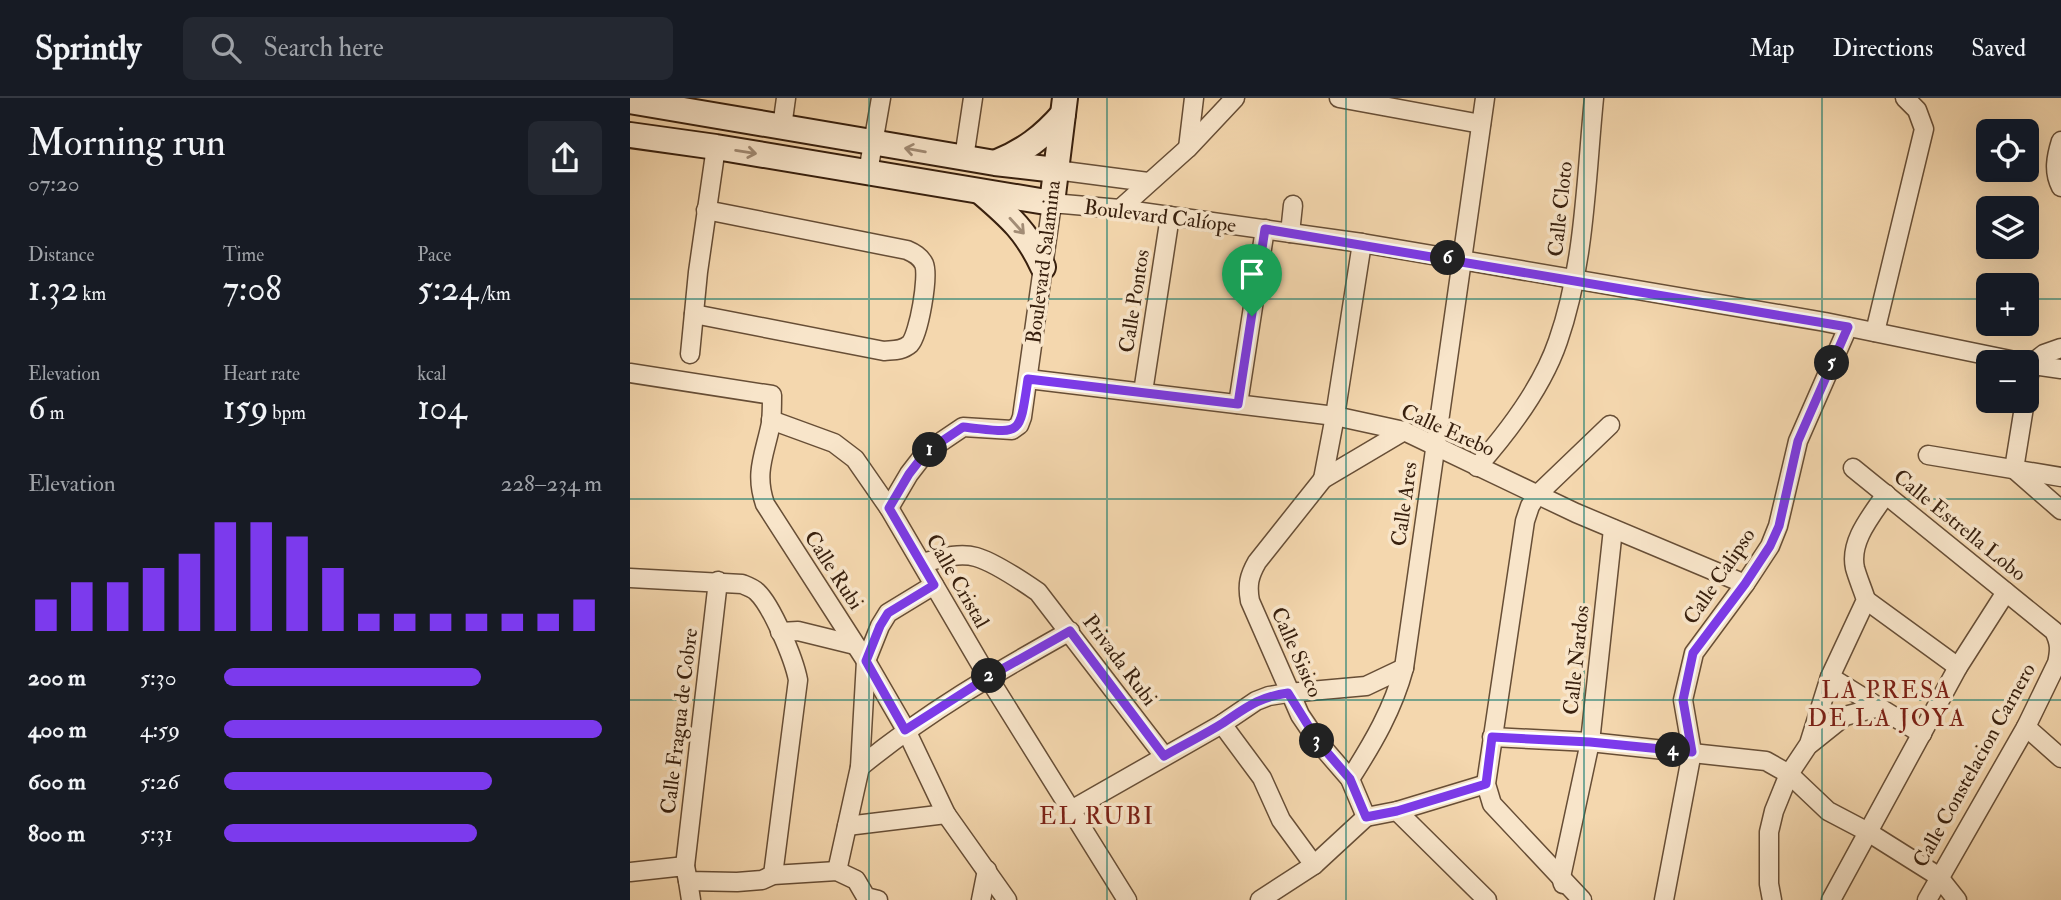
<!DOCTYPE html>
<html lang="en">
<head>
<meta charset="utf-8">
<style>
  body { margin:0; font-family:"IM FELL Double Pica",serif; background:#242831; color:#f1f3f6; height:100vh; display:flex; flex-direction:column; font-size:26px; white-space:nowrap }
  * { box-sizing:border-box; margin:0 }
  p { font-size:23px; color:#9ea1a6 }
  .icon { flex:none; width:38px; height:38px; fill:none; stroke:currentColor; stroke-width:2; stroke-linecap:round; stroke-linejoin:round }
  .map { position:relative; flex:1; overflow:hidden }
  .panel { display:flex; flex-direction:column; background:#171b24; width:630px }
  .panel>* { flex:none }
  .controls { position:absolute; left:1346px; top:21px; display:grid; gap:14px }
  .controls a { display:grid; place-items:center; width:63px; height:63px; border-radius:10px; background:#171b24; box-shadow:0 7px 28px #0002; font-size:35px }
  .pin { position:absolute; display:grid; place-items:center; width:60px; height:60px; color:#fff; margin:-72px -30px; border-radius:50% 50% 50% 0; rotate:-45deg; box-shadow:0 0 7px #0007 }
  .pin .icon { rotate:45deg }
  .km { position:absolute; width:35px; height:35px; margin:-18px; border-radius:50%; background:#222; color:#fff; font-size:19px; line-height:35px; text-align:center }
  .round { display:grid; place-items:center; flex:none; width:74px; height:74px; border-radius:10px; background:#242831 }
  .overview { display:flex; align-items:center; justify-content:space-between; height:119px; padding:0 28px }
  h1 { font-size:38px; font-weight:600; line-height:52px }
  .metrics { display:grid; grid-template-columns:repeat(3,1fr); gap:10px; height:119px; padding:7px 28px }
  .metrics div { display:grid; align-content:center }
  .metrics b { font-size:35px; font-weight:600 }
  .metrics small { font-size:19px; font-weight:400 }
  .metrics p { font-size:19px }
  .chart { height:196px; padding:14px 28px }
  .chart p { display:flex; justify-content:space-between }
  .chart svg { width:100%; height:126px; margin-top:7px; stroke:#7c3aed; stroke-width:6 }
  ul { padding:0 28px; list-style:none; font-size:23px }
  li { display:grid; grid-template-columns:112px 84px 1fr; align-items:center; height:52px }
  li i { height:18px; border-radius:9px; background:#7c3aed }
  header { display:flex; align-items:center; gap:42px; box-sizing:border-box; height:98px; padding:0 35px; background:#171b24; border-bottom:2px solid #363941 }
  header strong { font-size:33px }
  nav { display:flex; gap:38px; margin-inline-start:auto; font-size:24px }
  .search { width:490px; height:63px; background:#242831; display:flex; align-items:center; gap:18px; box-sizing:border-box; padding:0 24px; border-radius:10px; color:#9ea1a6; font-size:26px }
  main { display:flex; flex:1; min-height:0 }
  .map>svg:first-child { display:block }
</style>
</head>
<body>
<header>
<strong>Sprintly</strong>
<div class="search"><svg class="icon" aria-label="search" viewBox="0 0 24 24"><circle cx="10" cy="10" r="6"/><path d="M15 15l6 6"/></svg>Search here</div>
<nav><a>Map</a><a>Directions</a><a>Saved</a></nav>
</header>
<main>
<section class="panel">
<div class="overview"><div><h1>Morning run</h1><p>07:20</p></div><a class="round"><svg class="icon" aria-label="share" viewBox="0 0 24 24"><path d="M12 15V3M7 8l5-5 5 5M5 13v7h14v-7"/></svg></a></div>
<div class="metrics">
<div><p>Distance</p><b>1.32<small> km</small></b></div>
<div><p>Time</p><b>7:08</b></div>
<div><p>Pace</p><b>5:24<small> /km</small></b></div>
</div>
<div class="metrics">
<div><p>Elevation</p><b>6<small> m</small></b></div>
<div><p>Heart rate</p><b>159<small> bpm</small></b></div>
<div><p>kcal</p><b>104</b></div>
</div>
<div class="chart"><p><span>Elevation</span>228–234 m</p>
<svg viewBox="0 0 160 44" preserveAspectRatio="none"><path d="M5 44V33M15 44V27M25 44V27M35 44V22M45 44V17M55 44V6M65 44V6M75 44V11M85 44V22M95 44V38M105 44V38M115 44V38M125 44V38M135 44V38M145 44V38M155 44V33"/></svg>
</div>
<ul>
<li><b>200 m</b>5:30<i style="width:68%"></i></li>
<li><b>400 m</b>4:59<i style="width:100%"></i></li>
<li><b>600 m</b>5:26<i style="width:71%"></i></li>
<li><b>800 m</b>5:31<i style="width:67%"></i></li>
</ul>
</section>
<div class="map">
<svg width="1431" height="802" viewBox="0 0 1431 802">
  <rect width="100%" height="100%" fill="#f4d7ae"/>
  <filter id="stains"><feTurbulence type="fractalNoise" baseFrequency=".00286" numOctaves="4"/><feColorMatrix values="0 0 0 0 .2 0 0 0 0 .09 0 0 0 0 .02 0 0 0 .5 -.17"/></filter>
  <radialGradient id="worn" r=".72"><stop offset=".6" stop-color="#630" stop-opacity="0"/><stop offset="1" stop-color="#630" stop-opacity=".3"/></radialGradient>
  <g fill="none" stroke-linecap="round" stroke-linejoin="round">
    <defs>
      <g id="street">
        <polyline points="709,0 851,26"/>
        <polyline points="152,29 156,0"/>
        <path d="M1431,43C1426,59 1423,74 1431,89"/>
        <polyline points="558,50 564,0"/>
        <polyline points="334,60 343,0"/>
        <polyline points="426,72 518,84"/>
        <polyline points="238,74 251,0"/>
        <polyline points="490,111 558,50 605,0"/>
        <polyline points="660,135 663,107"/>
        <path d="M64,216L254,253C263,252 272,253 280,246C289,236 299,178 294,166C290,158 284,155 277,152L76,112"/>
        <polyline points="1245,234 1294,31 1287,12 1275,0"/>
        <polyline points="60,256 68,174 86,49"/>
        <polyline points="1396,266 1431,271"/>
        <path d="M0,275L142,297C142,306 142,316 141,325C135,356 124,374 135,406L236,563L276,632L316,716L377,802"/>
        <polyline points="398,281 705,318 774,333 946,415 1115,486"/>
        <polyline points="513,294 540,118"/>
        <polyline points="1396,294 1401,266 1414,256 1431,250"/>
        <polyline points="1395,303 1384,371 1431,412"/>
        <polyline points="608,306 635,131"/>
        <polyline points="141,322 204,345 225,361 259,410 358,579 497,802"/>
        <path d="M774,333L693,381L627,464C619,478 617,487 620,503L670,617L689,645L720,681L736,719L767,713L857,802"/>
        <polyline points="1298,357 1431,379"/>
        <path d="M847,369C878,334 913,287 928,243C955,166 956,80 964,0"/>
        <path d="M1223,370L1424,533C1430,545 1430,552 1427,565L1396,629L1297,802"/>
        <polyline points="693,381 705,318 732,145"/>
        <polyline points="259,410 279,376 296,354 333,329 382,332 389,327 392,319 422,105 490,111 732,145 1195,224 1390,264"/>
        <path d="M292,465C308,461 328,454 346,459C364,464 392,483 408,494L534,658"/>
        <path d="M0,480L112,486C117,488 123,490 127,494C142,508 164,561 168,582L143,777"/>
        <polyline points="1236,502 1328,569"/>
        <polyline points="150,534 168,533 225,547"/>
        <polyline points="1200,579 1292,636"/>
        <polyline points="592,626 632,680 651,722 684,767"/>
        <polyline points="1396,629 1431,660"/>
        <polyline points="862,639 960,644 1136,663 1159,676 1198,713 1238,734 1308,778 1327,802"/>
        <polyline points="1180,646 1215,618 1249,609"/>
        <path d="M230,669C297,614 365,575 440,533"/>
        <path d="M720,681C743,645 763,611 774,570L855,0"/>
        <polyline points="441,712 592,626 626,603 639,598 658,595 736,588 774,570"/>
        <polyline points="767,713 856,686"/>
        <polyline points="217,728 316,716"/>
        <polyline points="55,768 88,483"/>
        <polyline points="207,773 230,669 236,563 250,528 258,515 304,487"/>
        <polyline points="0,774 55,768 58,783 107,784 132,782 143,777 207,773 226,782 236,799 248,802"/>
        <polyline points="58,783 61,802"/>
        <polyline points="933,786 931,779 960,644 983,431"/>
        <polyline points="351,802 357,772"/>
        <polyline points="630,802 684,767 736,719"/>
        <polyline points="952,802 862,706 856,686 895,423 900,408 907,397 980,327"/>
        <polyline points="1034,802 1062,654 1053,602 1064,555 1115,486 1140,448 1148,428 1168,343 1218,229"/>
        <path d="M1142,802L1139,786V734L1144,713L1159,676L1179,646L1200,579L1236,502C1233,492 1228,481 1225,470C1219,443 1242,417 1256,396"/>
        <polyline points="1201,802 1328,569 1376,494"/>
      </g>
      <g id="secondary">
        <polyline points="0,3 365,65 426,72"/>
        <polyline points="0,37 86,49 422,105 435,0"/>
        <path d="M367,64C394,53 413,39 433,16"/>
        <path d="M352,95C380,119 397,134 413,169"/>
      </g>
    </defs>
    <use href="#street" stroke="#674e36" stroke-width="21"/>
    <use href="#secondary" stroke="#38200e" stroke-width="28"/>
    <use href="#street" stroke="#f8e5ca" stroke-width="18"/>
    <use href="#secondary" stroke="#f8e5ca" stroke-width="24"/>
  </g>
  <defs><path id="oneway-shaft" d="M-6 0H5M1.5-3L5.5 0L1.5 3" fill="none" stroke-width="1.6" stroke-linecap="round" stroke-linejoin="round" transform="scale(1.75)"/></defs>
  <g stroke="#a28c75">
    <use href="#oneway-shaft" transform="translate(285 52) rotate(-170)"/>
    <use href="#oneway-shaft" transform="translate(116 54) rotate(9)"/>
    <use href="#oneway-shaft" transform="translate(387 128) rotate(48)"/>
  </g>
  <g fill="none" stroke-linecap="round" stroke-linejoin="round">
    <defs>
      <path id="route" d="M635,131L1218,229L1168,343L1149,428L1140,448L1115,486L1063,555L1053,602L1062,654L960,644L862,639L856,686L767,713L736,719L720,681L689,645L658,595C629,599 617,609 593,625C574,637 553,647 534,658L440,533L358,579L275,632L236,563L250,528L258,515L304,487L259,410L279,376L296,354L333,329C392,335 389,341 398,281L608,306Z"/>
    </defs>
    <use href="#route" stroke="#fff" stroke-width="14"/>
    <use href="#route" stroke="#7c3aed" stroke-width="9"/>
  </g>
  <path fill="none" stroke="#0f766e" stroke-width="2" stroke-opacity="0.55" d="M239,0V802M477,0V802M716,0V802M954,0V802M1192,0V802M0,201H1358M1396,201H1431M0,401H1431M0,602H1431"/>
  <g text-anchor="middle" stroke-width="7" stroke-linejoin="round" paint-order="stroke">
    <g font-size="21" fill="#38200e" stroke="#f8e5ca">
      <text transform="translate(930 111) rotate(-84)" y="7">Calle Cloto</text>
      <text transform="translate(530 118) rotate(7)" y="7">Boulevard Calíope</text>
      <text transform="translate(413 164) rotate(-83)" y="7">Boulevard Salamina</text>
      <text transform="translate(504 203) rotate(-81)" y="7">Calle Pontos</text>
      <text transform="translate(818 332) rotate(24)" y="7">Calle Erebo</text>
      <text transform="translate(774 406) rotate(-82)" y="7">Calle Ares</text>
      <text transform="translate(1330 427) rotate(39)" y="7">Calle Estrella Lobo</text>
      <text transform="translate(204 472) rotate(57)" y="7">Calle Rubi</text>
      <text transform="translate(1089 478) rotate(-56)" y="7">Calle Calipso</text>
      <text transform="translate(328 483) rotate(60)" y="7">Calle Cristal</text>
      <text transform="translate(667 554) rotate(66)" y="7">Calle Sisico</text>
      <text transform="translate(490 562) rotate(53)" y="7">Privada Rubi</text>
      <text transform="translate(946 562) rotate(-84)" y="7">Calle Nardos</text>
      <text transform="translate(49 623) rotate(-83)" y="7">Calle Fragua de Cobre</text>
      <text transform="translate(1344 667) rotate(-61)" y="7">Calle Constelacion Carnero</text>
    </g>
    <g font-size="24" letter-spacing="2" fill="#7a1f14" stroke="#f8e5ca">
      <text x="1257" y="600">LA PRESA<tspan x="1257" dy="28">DE LA JOYA</tspan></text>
      <text x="467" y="726">EL RUBI</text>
    </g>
  </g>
  <rect width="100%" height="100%" filter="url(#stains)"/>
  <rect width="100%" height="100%" fill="url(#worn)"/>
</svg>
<div class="controls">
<a><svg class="icon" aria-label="locate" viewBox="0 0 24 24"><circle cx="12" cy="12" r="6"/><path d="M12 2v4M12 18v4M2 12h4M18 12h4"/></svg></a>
<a><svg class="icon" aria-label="layers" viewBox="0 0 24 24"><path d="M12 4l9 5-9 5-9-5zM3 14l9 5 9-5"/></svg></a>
<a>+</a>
<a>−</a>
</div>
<div class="pin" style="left:622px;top:218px;background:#1e9e55"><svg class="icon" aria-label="arrive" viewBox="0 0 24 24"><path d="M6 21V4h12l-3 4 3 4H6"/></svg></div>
<b class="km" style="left:300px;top:352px">1</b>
<b class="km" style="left:359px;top:578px">2</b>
<b class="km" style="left:687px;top:643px">3</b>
<b class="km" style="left:1043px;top:652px">4</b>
<b class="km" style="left:1202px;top:265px">5</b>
<b class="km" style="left:818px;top:160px">6</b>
</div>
</main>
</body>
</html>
